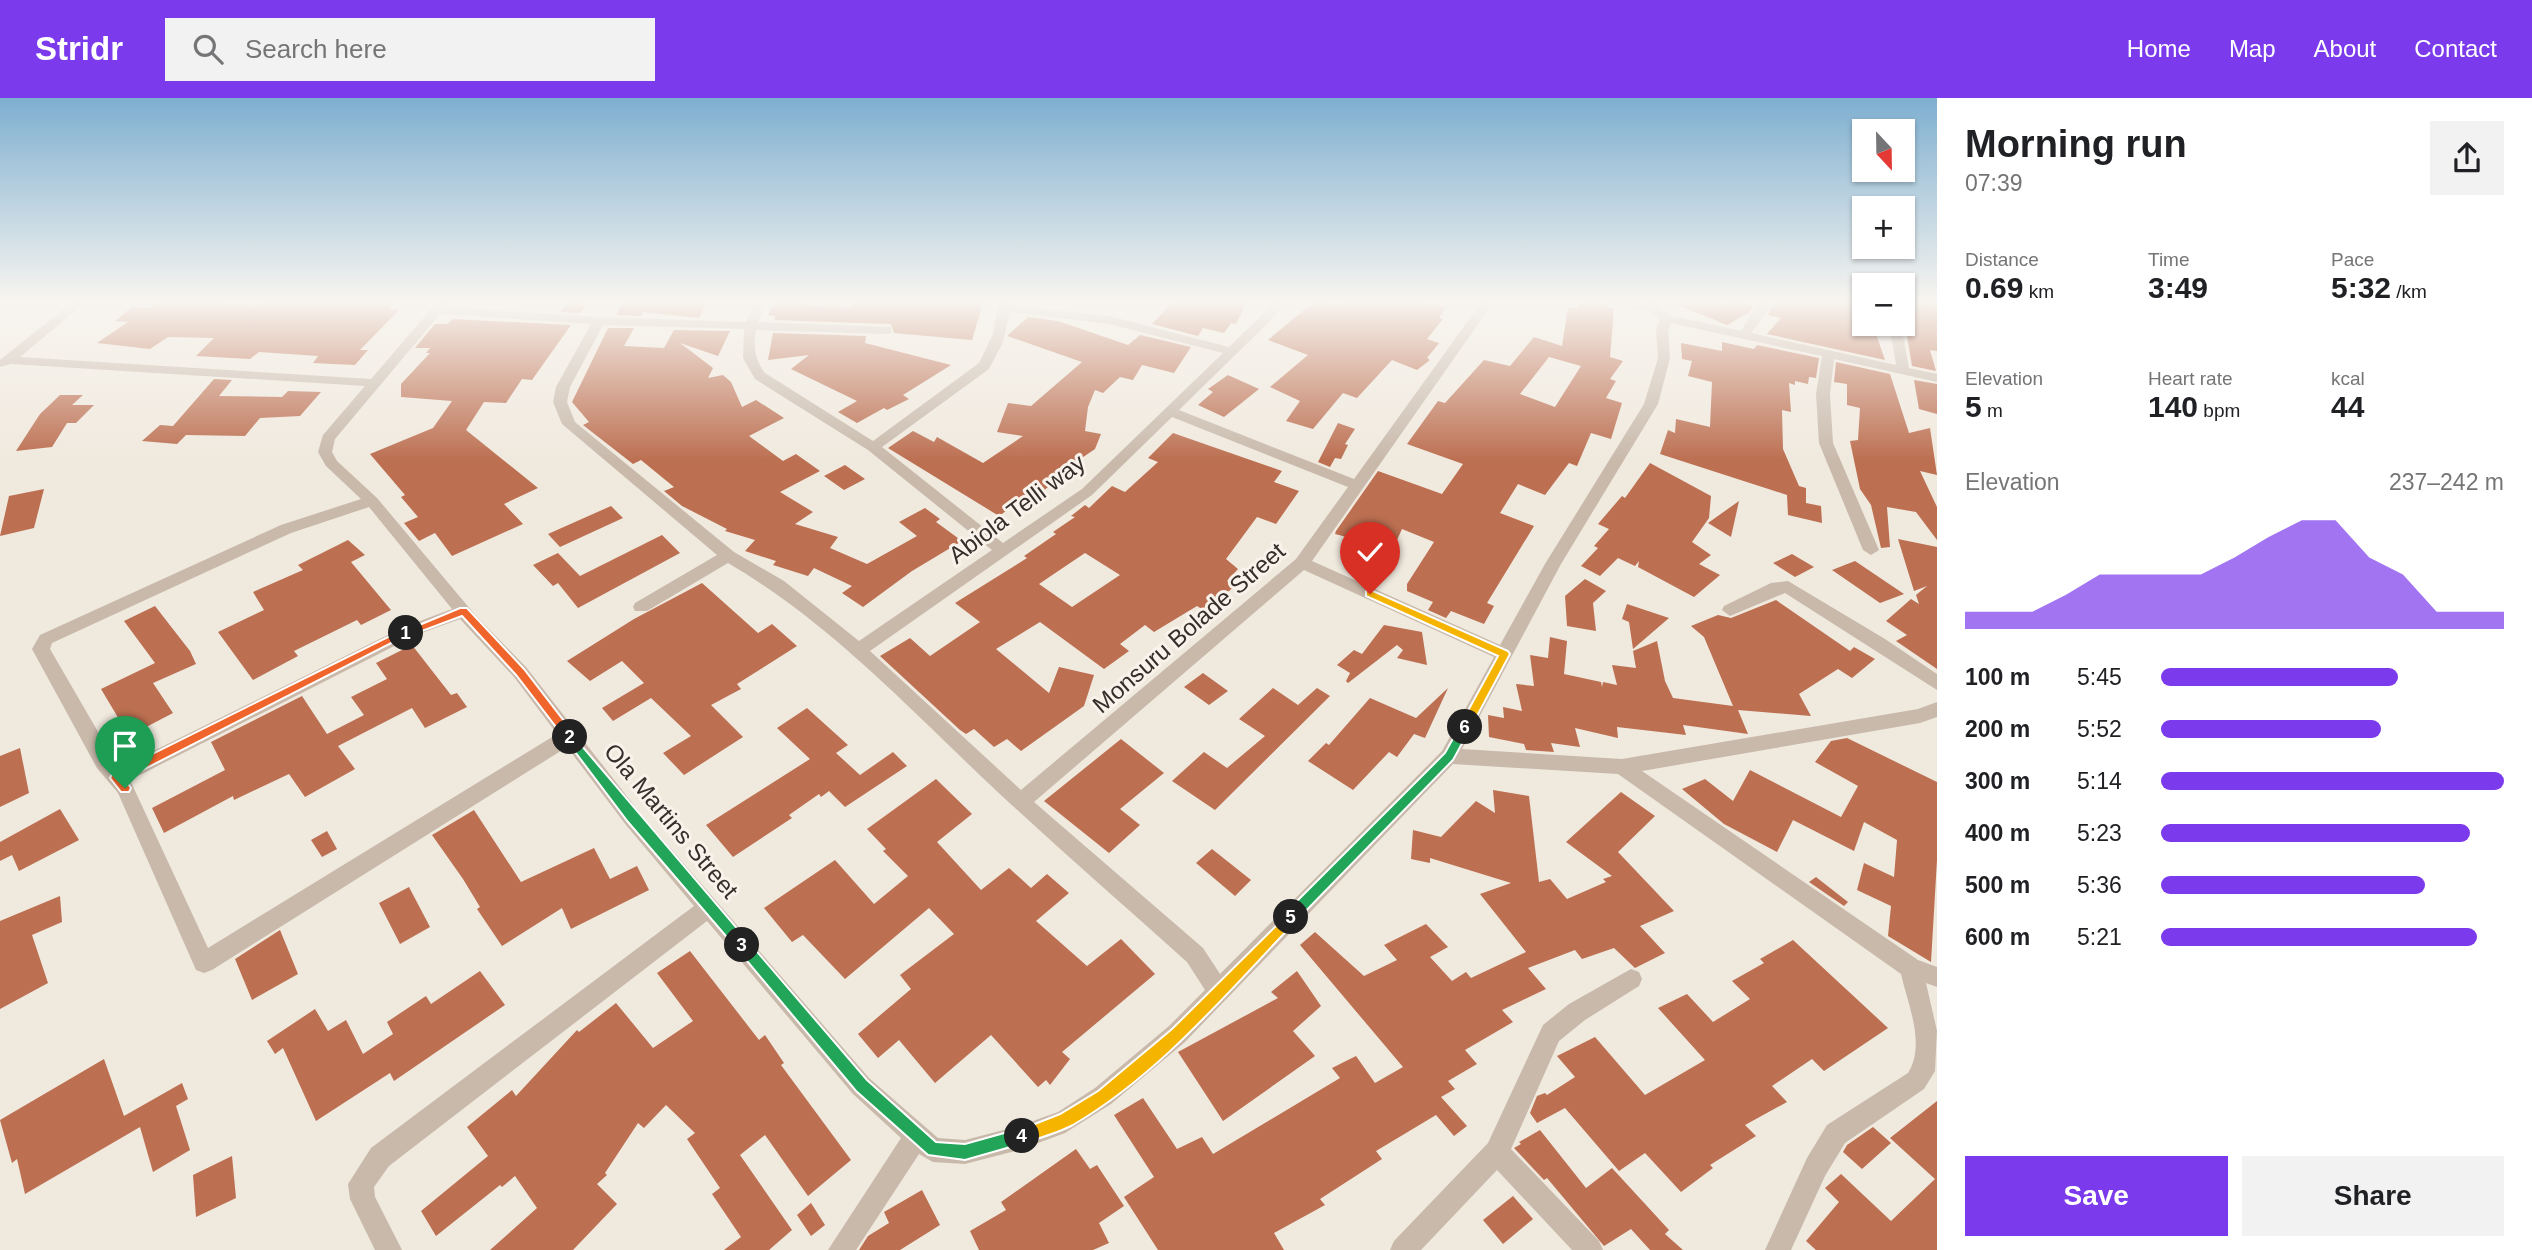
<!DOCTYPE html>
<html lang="en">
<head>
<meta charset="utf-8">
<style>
  body { margin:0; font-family:Arial,sans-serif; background:#f2f2f2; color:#202124; height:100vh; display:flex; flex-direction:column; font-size:26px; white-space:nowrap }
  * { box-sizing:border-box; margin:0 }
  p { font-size:23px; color:#757577 }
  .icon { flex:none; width:38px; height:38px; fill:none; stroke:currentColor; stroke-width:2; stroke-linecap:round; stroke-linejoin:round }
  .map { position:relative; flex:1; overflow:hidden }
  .panel { display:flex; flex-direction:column; background:#fff; width:595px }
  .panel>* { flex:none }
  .needle { width:46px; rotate:158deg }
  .controls { position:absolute; left:1852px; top:21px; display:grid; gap:14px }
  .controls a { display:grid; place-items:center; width:63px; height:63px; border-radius:0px; background:#fff; box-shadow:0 2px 5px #0004; font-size:35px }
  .pin { position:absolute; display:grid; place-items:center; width:60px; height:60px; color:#fff; margin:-72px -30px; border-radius:50% 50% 50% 0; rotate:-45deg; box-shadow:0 0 7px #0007 }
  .pin .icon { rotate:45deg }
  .km { position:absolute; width:35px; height:35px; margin:-18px; border-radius:50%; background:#222; color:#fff; font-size:19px; line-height:35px; text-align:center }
  .round { display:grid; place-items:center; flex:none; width:74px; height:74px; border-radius:0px; background:#f2f2f2 }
  .headline { display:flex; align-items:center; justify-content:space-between; height:119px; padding:0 28px }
  h1 { font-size:38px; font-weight:700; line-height:52px }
  .metrics { display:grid; grid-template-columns:repeat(3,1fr); gap:10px; height:119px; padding:7px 28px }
  .metrics div { display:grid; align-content:center }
  .metrics b { font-size:30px; font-weight:700 }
  .metrics small { font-size:19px; font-weight:400 }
  .metrics p { font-size:19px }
  .chart { height:196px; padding:14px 28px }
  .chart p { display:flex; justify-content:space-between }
  .chart svg { width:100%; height:126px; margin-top:7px; fill:#7c3aed; opacity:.7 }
  .cta { display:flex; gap:14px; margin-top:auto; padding:14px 28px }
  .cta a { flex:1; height:80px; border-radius:0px; background:#7c3aed; color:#fff; font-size:28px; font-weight:700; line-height:80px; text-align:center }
  .cta a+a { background:#f2f2f2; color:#202124 }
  ul { padding:0 28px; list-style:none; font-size:23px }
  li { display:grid; grid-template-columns:112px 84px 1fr; align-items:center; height:52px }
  li i { height:18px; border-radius:9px; background:#7c3aed }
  header { display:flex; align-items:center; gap:42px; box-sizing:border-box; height:98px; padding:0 35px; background:#7c3aed; color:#fff }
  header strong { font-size:33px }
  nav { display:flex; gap:38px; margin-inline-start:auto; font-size:24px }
  .search { width:490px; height:63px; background:#f2f2f2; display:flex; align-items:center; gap:18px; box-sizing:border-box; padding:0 24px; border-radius:0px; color:#757577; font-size:26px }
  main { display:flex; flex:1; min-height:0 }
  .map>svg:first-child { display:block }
</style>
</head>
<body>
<header>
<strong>Stridr</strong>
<div class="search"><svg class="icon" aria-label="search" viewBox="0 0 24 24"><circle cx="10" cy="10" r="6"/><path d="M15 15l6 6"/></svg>Search here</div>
<nav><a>Home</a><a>Map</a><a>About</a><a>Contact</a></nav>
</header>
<main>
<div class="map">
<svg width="1937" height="1152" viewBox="0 0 1937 1152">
  <rect width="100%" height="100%" fill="#f0e9de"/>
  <g fill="#bc6f51" fill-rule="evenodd">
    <polygon points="163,202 207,202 256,209 262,202 397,202 389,211 399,212 360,252 368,252 355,267 313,265 318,258 259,254 250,261 196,258 214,240 168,239 150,251 97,245 128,224 115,223 132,209 151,210"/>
    <polygon points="568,202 590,202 580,215 560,214"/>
    <polygon points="624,202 708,202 699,220 643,214 641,218 616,217"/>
    <polygon points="775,202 807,202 804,208 853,209 853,202 984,202 972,242 894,235 891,226 775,222 775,218 768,217"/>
    <polygon points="1175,202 1206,205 1208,202 1248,202 1236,226 1231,225 1224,235 1203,230 1198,238 1152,226"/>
    <polygon points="1316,202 1344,208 1346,202 1417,202 1446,210 1439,220 1443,221 1427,241 1439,245 1427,260 1430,262 1417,272 1392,262 1357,300 1343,295 1313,331 1286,323 1300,303 1270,289 1308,257 1268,242"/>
    <path d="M1579,202H1598L1605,208L1614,210L1610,259L1623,263L1610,281L1616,283L1606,300L1622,305L1611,341L1591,335L1577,368L1569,365L1545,397L1518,386L1500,415L1534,428L1487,505L1494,508L1484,526L1451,513L1446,520L1428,512L1433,504L1407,493V486L1434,444L1402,431L1393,451L1335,436L1336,433L1378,373L1442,396L1463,366L1407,346L1438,303L1445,305L1484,262L1510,268L1534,239L1562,248L1568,209L1578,211ZM1549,259L1581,268L1555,309L1520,296Z"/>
    <polygon points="1666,202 1714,202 1727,206 1736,202 1753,208 1750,214 1727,227"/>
    <polygon points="1774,202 1845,202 1864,206 1864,234 1876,236 1885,262 1767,236 1781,220 1768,217"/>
    <polygon points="1909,202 1937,202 1937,253 1930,252 1936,273 1912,268 1905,226 1911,227"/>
    <polygon points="1028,219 1058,223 1128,247 1140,237 1191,249 1174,275 1142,267 1133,282 1120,279 1103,295 1095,292 1088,309 1085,333 1101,336 1095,351 1055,378 1060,380 1039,396 1033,394 999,418 888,350 913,333 934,344 937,339 983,365 1023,338 997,334 1008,305 1031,308 1082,264 1007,238"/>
    <polygon points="453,221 571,227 532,282 522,281 506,305 484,304 466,332 538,390 504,406 523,426 452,458 435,435 419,443 404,425 418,419 401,399 405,397 370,356 433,330 452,303 401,299 401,286 430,255 426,255 430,250 415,250 435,226 447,226"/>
    <polygon points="608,230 634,230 624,248 664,250 674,232 730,233 718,258 680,245 713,270 708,280 723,277 731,284 742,309 756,302 784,320 749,338 783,363 796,356 820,373 780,394 813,414 795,426 838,439 830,450 867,466 917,438 899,424 925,410 940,421 936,424 962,443 912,473 863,509 842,495 852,488 814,470 808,478 773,467 776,463 745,453 755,442 725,433 727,431 682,408 664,393 674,389 641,362 633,366 583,327 589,324 572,304"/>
    <polygon points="773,235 866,238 865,245 951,267 903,297 909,301 887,312 884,310 857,325 838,314 857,303 791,271 809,257 768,262"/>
    <polygon points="1722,244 1754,251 1757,247 1819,260 1816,280 1809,279 1808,286 1795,283 1795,287 1789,285 1791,314 1782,312 1783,351 1799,388 1806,390 1806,405 1821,408 1822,425 1788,417 1787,397 1660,356 1668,332 1675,335 1676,321 1710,329 1712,284 1688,278 1692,263 1682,261 1681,245 1722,253"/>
    <polygon points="1836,264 1890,276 1909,335 1930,330 1937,377 1920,373 1937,409 1937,442 1916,414 1887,409 1890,449 1881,450 1871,407 1860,391 1850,343 1858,342 1860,310 1847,307 1847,286 1834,284"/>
    <polygon points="1228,277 1259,291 1224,319 1198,307 1213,294 1208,291"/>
    <polygon points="214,281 232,282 219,298 282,299 288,293 321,294 300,318 260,320 245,338 186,337 177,346 142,343 160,327 173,328"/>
    <polygon points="1914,282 1937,286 1937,316 1919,311"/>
    <polygon points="60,297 83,297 72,307 94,307 76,325 67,325 52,349 16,353 40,316"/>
    <polygon points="1338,325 1355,331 1345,346 1348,347 1341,361 1335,360 1330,369 1318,364"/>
    <path d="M1173,335L1282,373L1274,384L1299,393L1276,426L1257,419L1226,461L1238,471L1227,483L1235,488L1205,513L1197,508L1154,534L1145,527L1120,546L1129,553L1104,571L1040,524L996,551L1049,595L1059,569L1094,577L1084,608L1021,653L1007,641L994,649L974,631L966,636L960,632L880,558L910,540L930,558L980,524L955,505L1027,460L1024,458L1056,436L1053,434L1075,419L1071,418L1085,407L1089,410L1112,388L1125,394L1158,364L1148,360ZM1085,455L1120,477L1072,509L1039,486Z"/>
    <polygon points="1650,365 1711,398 1709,420 1692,444 1711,457 1699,466 1720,477 1694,499 1638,469 1639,463 1635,468 1618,460 1600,478 1581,468 1598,450 1594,448 1609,431 1598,426 1622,398 1625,400"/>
    <polygon points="845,367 865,381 844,392 824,378"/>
    <polygon points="44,391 34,430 0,438 9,398"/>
    <polygon points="1739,403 1731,439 1708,425"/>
    <polygon points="611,408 623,420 560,449 548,436"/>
    <polygon points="662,437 680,455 578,510 558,485 553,488 533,467 558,455 580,478"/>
    <polygon points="1898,441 1937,449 1937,571 1896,543 1907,537 1886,523 1911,501 1919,506 1916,497 1927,488 1914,493"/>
    <polygon points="348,442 365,457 351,464 391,512 361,527 357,522 294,553 298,558 253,582 218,534 264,512 253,494 303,472 298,467"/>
    <polygon points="1792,456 1814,469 1795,479 1773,465"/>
    <polygon points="1855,463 1904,496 1880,505 1832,472"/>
    <polygon points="1585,481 1606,493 1593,505 1596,533 1567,528 1565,498"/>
    <polygon points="702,485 758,535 772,526 797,548 737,586 741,591 711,607 743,639 684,677 663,655 691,638 651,600 613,623 602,610 644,585 622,563 590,583 567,563 634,521"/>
    <polygon points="1776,502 1850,553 1854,549 1875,561 1852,580 1838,571 1799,596 1811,618 1738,612 1748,636 1683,627 1686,637 1617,629 1618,640 1575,630 1580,649 1551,645 1554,654 1526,652 1524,646 1489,639 1488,617 1504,620 1503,609 1522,613 1516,586 1534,588 1530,557 1548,560 1550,539 1567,543 1564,576 1601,584 1602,589 1603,584 1617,587 1612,567 1636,570 1633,553 1657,543 1665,583 1673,600 1733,608 1704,539 1691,528 1718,517 1731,520"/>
    <polygon points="1627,506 1669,520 1633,551 1629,524 1622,521"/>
    <polygon points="155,508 190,553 196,566 153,585 173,615 129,638 101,591 155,565 124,523"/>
    <polygon points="1384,527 1422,534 1427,567 1397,560 1403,552 1397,547 1348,585 1346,583 1350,575 1337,567 1354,552 1362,556"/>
    <polygon points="412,547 451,597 457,595 467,609 425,630 412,610 338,648 355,671 305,699 289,676 234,702 233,698 164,735 152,710 225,672 211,644 302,598 327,636 364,617 351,599 387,581 376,565"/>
    <polygon points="1203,575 1228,593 1209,607 1184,589"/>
    <polygon points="1273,590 1298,607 1317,590 1330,598 1215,712 1172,683 1204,654 1227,670 1265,638 1239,621"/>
    <polygon points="1448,590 1425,640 1414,636 1397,659 1389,654 1353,692 1308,663 1326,645 1329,647 1370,600 1416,620"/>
    <polygon points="807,610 848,647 836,655 860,677 893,654 907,668 845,709 829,693 821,699 819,696 789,717 792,720 733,759 706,727 810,661 777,630"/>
    <polygon points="1847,640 1937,684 1937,762 1931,864 1888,838 1891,808 1857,792 1864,765 1894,779 1897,742 1864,724 1854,753 1793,722 1777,754 1724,726 1682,691 1705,681 1733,703 1750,672 1841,719 1858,688 1815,664 1831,643"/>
    <polygon points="1121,641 1164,675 1120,711 1140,727 1109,755 1044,703"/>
    <polygon points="20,650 29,695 0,709 0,658"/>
    <polygon points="936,681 972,716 937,744 981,792 1009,770 1031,790 1047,776 1069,795 1036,823 1087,868 1121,841 1155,876 1062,954 1070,961 1050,987 1046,982 1038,989 991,937 935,985 899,942 878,960 858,936 911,891 900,877 954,836 929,810 845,881 803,837 792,844 764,810 835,762 874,806 908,778 883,753 886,751 867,731"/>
    <polygon points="1493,692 1529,698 1539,784 1550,781 1567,801 1606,784 1603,781 1612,778 1566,744 1621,694 1655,718 1618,754 1674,813 1640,828 1665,855 1635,870 1614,850 1582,861 1575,852 1528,870 1546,891 1502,912 1513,924 1465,952 1477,966 1448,983 1455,991 1441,999 1467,1028 1454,1038 1436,1017 1376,1053 1382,1061 1320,1101 1325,1107 1274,1135 1284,1152 1158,1152 1124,1099 1154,1079 1114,1017 1143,1000 1177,1051 1202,1039 1213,1056 1340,980 1332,970 1356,958 1375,985 1403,969 1300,847 1315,834 1364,878 1397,862 1384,847 1426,826 1448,849 1430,859 1452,883 1466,874 1471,880 1526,854 1480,796 1511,785 1430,760 1430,765 1411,761 1413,732 1441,739 1476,703 1495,715"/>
    <polygon points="60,711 79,742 19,773 12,757 0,763 0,744"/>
    <polygon points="474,712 521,784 594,750 610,781 637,768 649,792 571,831 562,810 502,848 477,811 480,809 463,781 432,737"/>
    <polygon points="327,733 337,751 322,759 311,742"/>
    <polygon points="1212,751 1251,782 1235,798 1196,765"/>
    <polygon points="1816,779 1848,804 1844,808 1809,784"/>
    <polygon points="409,789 430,829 400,846 379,805"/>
    <polygon points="60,798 62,824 32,837 48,885 0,911 0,823"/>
    <polygon points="280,832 298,876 252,902 235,861"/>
    <polygon points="1793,842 1888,930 1824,973 1812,961 1772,988 1787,1004 1745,1027 1756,1038 1710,1067 1713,1070 1681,1094 1645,1055 1619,1073 1565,1010 1537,1025 1530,1015 1537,998 1545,995 1547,997 1575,979 1557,958 1595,939 1645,997 1705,962 1658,910 1687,896 1713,924 1750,901 1732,883 1764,865 1760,861"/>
    <polygon points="690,853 759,942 765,937 784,965 781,967 851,1062 808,1098 765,1037 740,1057 792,1132 769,1152 724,1152 741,1139 712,1096 720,1090 687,1041 695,1035 666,1007 644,1030 638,1025 605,1075 607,1077 597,1086 617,1106 573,1152 490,1152 537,1110 515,1078 502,1089 500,1087 436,1138 421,1113 488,1058 467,1029 512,992 516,998 577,932 579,934 616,905 653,950 693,923 657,875"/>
    <polygon points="480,873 505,907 394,983 390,975 316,1023 283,950 275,956 267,943 315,911 328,933 346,922 363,956 393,936 387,924 426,898 431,906"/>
    <polygon points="1297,873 1321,908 1293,933 1315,958 1223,1023 1178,954 1278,900 1271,894"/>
    <polygon points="104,961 124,1018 182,985 188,1001 176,1008 190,1052 153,1074 140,1029 25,1096 17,1061 12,1065 0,1022"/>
    <polygon points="1937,1003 1937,1152 1816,1152 1806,1143 1839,1104 1825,1090 1841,1076 1891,1123 1935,1081 1890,1040"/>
    <polygon points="1873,1029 1891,1045 1862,1071 1843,1054 1847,1047"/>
    <polygon points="1540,1032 1586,1090 1612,1070 1669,1132 1665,1136 1683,1152 1650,1152 1631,1131 1604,1148 1547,1080 1544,1082 1514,1050 1521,1046 1519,1044"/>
    <polygon points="1076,1051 1090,1071 1097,1067 1124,1108 1099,1125 1109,1145 1093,1152 979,1152 970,1133 1006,1112 1001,1104"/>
    <polygon points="232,1058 236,1100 196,1119 193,1077"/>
    <polygon points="922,1092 940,1127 900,1152 859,1152 868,1138 889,1125 884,1114"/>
    <polygon points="1513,1098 1533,1121 1503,1146 1483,1122"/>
    <polygon points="811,1105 825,1127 811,1138 797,1117"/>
  </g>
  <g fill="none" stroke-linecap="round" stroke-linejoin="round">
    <g fill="#c8b9ab" fill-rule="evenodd">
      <path d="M75,202H88L20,259L371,281L439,202H451L445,209L599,219L746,224L755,202H767L758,224L891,229V235L887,236L756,232C753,248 755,262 765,275L873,343L979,265L993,236L999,202H1011L1010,207L1109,218L1229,249L1266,213L1272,202H1284L1275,218L1179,312L1354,381L1483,202H1495L1312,463L1500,547L1545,466L1644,306L1658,260L1656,232L1660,221L1650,213L1606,206L1600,202L1648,205V202H1660V209L1670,217L1741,233L1760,202H1772L1768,212L1751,235L1896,267L1889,226H1901L1909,270L1937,276V284L1834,261L1830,296L1833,345L1879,452L1871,457L1863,452L1819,345L1816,296L1822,258L1671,225L1668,232L1670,260L1658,306L1561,466L1462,651L1622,661L1918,611L1937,604V619L1920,625L1642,673L1918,862L1937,869V889L1926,885L1937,933L1935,973L1924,991L1845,1045L1825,1078L1791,1152H1765L1807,1060L1827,1027L1908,975C1926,946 1908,907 1901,876L1618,676L1453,666L1185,944L1111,1006L1065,1035L1019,1052L965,1066L933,1064L919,1056L856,1152H828L901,1040L853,996L707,823L389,1068L374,1089L375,1099L402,1152H375L350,1101L348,1086L371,1050L694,808L626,727L567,649L212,872L204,875L196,872L118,695L97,670L32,551L40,537L281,427L361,401L326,368L318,354L323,337L365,288L11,266L0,269V262ZM1010,214L1109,226L1223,255L1082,391L1003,445L882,349L989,271L1003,244ZM440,216L591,226L556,289L553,304L562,326L717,457L635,505L633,509L635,513H647L728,465C826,522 905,606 986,683C1052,745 1120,804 1187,864L1205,892L1169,928L1095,990L1058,1014L1019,1028L965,1042L938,1040L869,980L640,715L526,569L476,518L377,400L337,363L332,354L335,341ZM603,227L744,231L743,260L755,281L868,352L992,452L859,543L784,483L734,454L575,324L567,304L570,289ZM1172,319L1348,389L1296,461L1021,692L870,553L1092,397ZM369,409L452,511L404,529L119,670L50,551L52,545L291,435ZM1304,472L1494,559L1442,653L1220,876L1203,850L1034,704ZM460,521L514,579L557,636L208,850L130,682L416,537Z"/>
      <polygon points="1788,483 1885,541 1937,576 1937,592 1785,495 1730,518 1722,512 1724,508 1771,485"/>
      <polygon points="1631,871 1639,874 1642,881 1639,888 1585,922 1559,943 1511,1051 1599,1143 1603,1152 1572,1152 1497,1072 1421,1152 1390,1152 1394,1143 1488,1045 1543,927 1569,906"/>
    </g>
  </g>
  <linearGradient id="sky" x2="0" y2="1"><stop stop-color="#7eafd0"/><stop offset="0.56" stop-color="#f8f5f0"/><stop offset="1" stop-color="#f8f5f0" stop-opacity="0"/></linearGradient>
  <rect width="1937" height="363" fill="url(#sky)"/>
  <polygon fill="#f0652b" stroke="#fff" stroke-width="2" points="402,532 411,535 125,681 131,690 129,694 121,694 110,680 112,676"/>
  <polygon fill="#f0652b" stroke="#fff" stroke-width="2" points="460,510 467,510 524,571 574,636 574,642 566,642 516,577 462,518 406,539 400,535"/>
  <polygon fill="#22a559" stroke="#fff" stroke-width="2" points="570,634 747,842 747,851 737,851 628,724 566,642 564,639"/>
  <polygon fill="#22a559" stroke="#fff" stroke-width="2" points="742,840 747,842 867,982 936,1044 965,1046 1022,1030 1030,1038 1028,1044 965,1062 928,1057 856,993 737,851 735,847"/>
  <path fill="#f5b400" stroke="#fff" stroke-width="2" d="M1291,813L1296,814V823C1227,895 1160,976 1073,1027C1058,1035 1039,1040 1022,1046L1017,1044V1033L1060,1016L1098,993L1172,931Z"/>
  <polygon fill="#22a559" stroke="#fff" stroke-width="2" points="1465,625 1471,629 1453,662 1296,823 1286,823 1286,814 1445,655 1461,626"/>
  <polygon fill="#f5b400" stroke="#fff" stroke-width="2" points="1366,493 1373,493 1508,553 1510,556 1469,633 1465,634 1459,629 1498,558 1366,498"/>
  <g text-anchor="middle" stroke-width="6" stroke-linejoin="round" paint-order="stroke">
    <g font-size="24" fill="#362e2a" stroke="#f8f2ea">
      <text transform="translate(1017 411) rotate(-37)" y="8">Abiola Telli way</text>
      <text transform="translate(1189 530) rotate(-41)" y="8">Monsuru Bolade Street</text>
      <text transform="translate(671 723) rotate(50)" y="8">Ola Martins Street</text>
    </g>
  </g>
</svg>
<div class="controls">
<a><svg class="needle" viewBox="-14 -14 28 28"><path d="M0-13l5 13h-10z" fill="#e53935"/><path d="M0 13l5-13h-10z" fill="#757577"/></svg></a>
<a>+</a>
<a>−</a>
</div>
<div class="pin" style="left:125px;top:690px;background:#1e9e55"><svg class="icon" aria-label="arrive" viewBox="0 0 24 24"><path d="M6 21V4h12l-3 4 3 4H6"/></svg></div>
<div class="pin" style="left:1370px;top:496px;background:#d93025"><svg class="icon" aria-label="check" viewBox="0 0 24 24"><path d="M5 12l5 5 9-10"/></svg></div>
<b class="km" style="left:406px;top:535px">1</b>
<b class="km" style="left:570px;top:639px">2</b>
<b class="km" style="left:742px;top:847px">3</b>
<b class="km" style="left:1022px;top:1038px">4</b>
<b class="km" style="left:1291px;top:819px">5</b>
<b class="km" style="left:1465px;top:629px">6</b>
</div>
<section class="panel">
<div class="headline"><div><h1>Morning run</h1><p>07:39</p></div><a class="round"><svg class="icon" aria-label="share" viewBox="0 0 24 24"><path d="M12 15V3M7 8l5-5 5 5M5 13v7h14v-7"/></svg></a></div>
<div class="metrics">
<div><p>Distance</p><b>0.69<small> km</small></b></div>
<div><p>Time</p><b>3:49</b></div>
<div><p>Pace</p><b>5:32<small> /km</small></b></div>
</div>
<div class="metrics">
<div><p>Elevation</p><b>5<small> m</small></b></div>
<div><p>Heart rate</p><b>140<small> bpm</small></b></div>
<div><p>kcal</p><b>44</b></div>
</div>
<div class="chart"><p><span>Elevation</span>237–242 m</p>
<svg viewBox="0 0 160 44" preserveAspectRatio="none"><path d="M0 44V38L10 38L20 38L30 32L40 25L50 25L60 25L70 25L80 19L90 12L100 6L110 6L120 19L130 25L140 38L150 38L160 38V44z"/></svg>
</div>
<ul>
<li><b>100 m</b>5:45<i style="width:69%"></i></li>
<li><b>200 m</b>5:52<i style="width:64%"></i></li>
<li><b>300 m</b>5:14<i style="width:100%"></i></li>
<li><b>400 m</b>5:23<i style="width:90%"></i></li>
<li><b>500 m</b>5:36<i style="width:77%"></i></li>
<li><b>600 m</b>5:21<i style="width:92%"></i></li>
</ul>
<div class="cta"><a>Save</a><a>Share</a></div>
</section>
</main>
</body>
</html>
